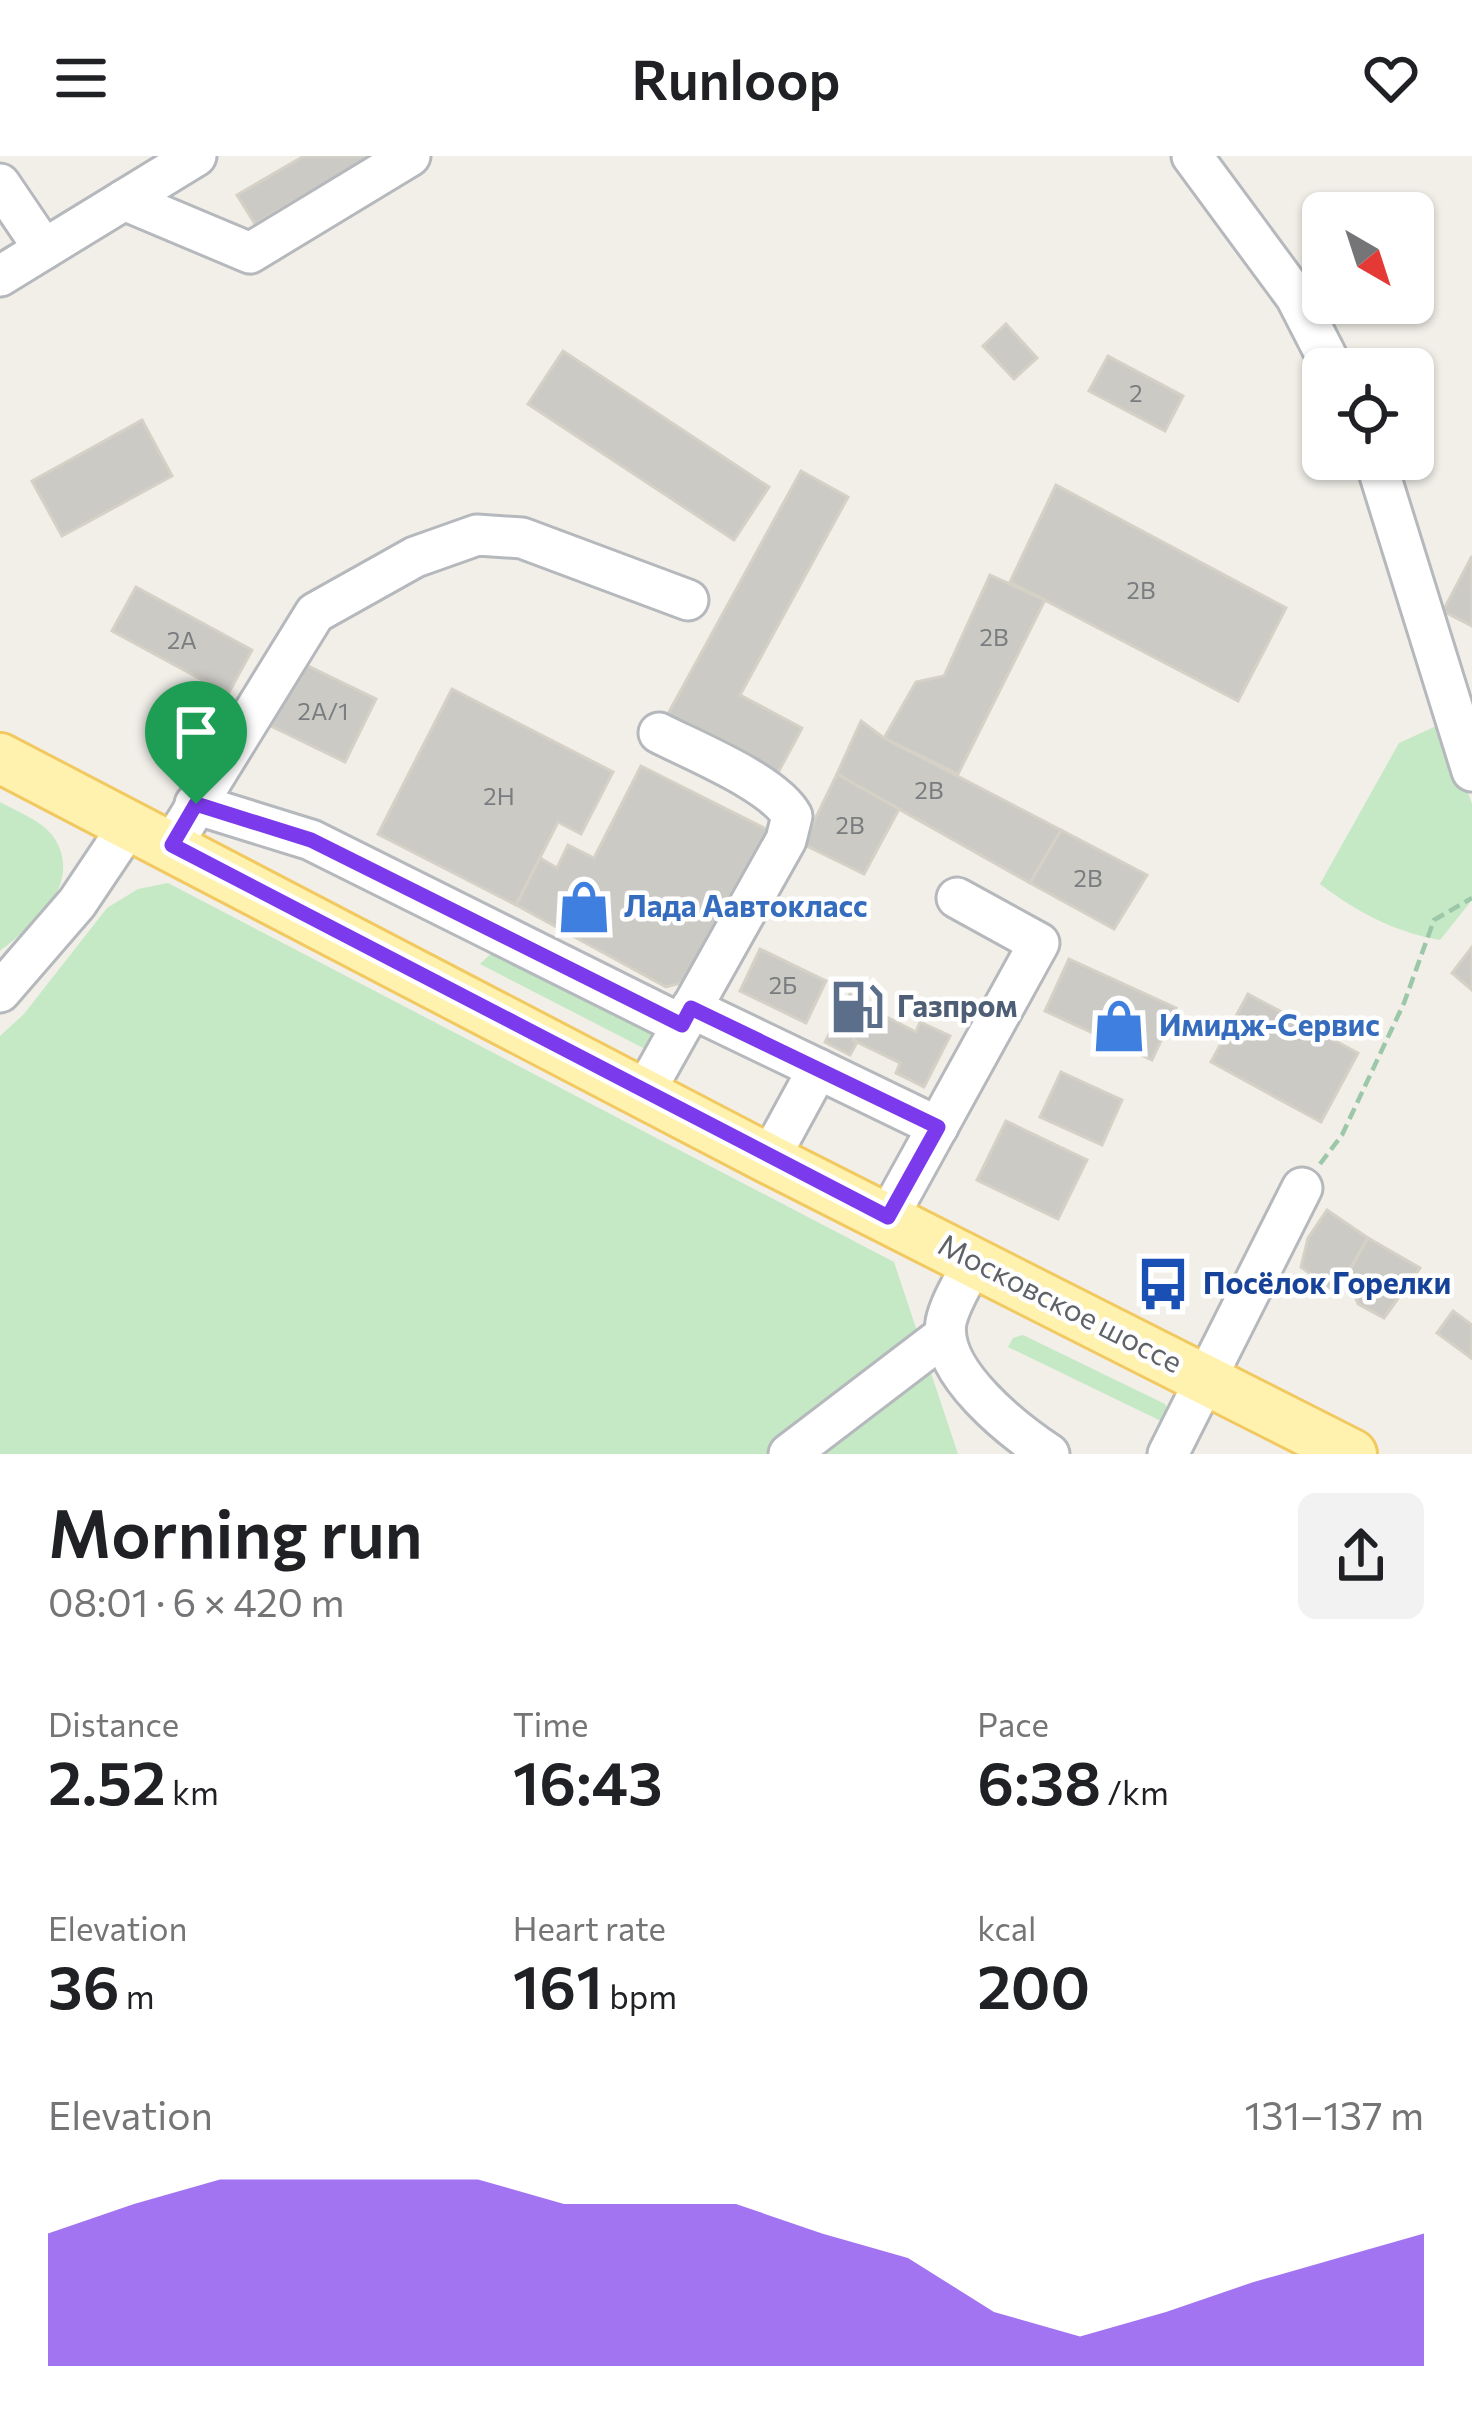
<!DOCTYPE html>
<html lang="en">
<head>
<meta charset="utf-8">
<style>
  body { margin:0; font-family:Commissioner,sans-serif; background:#f2f2f2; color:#202124; height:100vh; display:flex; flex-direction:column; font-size:45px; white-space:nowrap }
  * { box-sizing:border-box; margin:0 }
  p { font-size:39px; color:#757577 }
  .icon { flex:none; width:66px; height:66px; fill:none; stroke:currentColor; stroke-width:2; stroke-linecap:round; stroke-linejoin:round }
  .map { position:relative; height:1298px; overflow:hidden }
  .sheet { display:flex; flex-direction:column; background:#fff; flex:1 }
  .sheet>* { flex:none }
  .needle { width:78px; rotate:141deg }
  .buttons { position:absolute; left:1302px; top:36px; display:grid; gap:24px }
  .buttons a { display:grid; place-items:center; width:132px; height:132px; border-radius:18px; background:#fff; box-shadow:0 3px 9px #0004; font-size:60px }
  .pin { position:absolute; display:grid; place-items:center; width:102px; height:102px; color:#fff; margin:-123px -51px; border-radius:50% 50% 50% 0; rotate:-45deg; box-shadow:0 0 12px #0007 }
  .pin .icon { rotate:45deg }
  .round { display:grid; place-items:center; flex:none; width:126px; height:126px; border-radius:18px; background:#f2f2f2 }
  .headline { display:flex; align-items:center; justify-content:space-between; height:204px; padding:0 48px }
  h1 { font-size:66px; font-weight:600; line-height:90px }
  .stats { display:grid; grid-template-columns:repeat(3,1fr); gap:18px; height:204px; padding:12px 48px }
  .stats div { display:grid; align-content:center }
  .stats b { font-size:60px; font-weight:600 }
  .stats small { font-size:33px; font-weight:400 }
  .stats p { font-size:33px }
  .chart { height:336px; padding:24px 48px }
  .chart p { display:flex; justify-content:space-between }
  .chart svg { width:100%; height:216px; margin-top:12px; fill:#7c3aed; opacity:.7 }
  header { display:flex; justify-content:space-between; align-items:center; height:156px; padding:0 48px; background:#fff; font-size:54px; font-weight:600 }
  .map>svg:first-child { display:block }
</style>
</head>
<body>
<header><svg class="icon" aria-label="menu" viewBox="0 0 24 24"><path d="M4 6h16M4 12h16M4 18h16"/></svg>Runloop<svg class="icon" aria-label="heart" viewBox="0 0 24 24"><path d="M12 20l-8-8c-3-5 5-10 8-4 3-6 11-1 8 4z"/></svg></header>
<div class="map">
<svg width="1472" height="1298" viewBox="0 0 1472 1298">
  <rect width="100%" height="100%" fill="#f1efe8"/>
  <g fill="#c5e8c5">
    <path d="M1443,567L1472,648V744L1440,784C1394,776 1357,756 1320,728L1399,587Z"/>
    <path d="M0,646C18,656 46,666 56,685C82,731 32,770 0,795Z"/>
    <polygon points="168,727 894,1106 958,1298 0,1298 0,880 24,858 107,752 138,733"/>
    <polygon points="496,793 654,874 660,882 649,895 480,808"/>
    <polygon points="1023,1179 1165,1248 1168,1254 1165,1267 1008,1191 1013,1182"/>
  </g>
  <g fill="#cccac5" stroke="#d6d1c6" stroke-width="3">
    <polygon points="304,0 371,0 255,68 237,39"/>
    <polygon points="1006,168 1037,202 1014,223 983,190"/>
    <polygon points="563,195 769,331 734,384 528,248"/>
    <polygon points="1108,200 1183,240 1165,275 1089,235"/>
    <polygon points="142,264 172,320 62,380 32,325"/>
    <polygon points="801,315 848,341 740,539 802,572 773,626 663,567"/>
    <polygon points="1056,329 1286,452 1238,545 1010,426"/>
    <polygon points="1472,400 1472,470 1443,455"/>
    <polygon points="990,419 1045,444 958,618 884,582 916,526 944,520"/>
    <polygon points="136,431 252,494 228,538 112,475"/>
    <polygon points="300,506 376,543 345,606 269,569"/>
    <polygon points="452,533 613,616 581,678 558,666 516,749 378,678"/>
    <polygon points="861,565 884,582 1061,674 1030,727 837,618"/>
    <polygon points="641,610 778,679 696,823 666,831 516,749 540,702 557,712 568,689 594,702"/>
    <polygon points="837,618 899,653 864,718 803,688"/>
    <polygon points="1061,674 1147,719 1114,773 1030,727"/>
    <polygon points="1472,791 1472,834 1452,817"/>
    <polygon points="760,793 826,825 806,867 740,835"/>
    <polygon points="1069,803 1176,852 1152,904 1045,855"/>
    <polygon points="850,838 876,852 850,899 825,886"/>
    <polygon points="1248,838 1358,897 1321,966 1211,906"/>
    <polygon points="869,852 916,876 920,866 950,880 924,931 896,917 900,907 853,884"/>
    <polygon points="1061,916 1122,944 1102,989 1040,961"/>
    <polygon points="1006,965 1087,1004 1058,1063 977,1024"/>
    <polygon points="1327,1054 1368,1082 1336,1136 1301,1111 1308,1082"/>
    <polygon points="1368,1082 1420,1112 1384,1162 1358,1148 1347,1119"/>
    <polygon points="1453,1155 1472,1169 1471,1202 1437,1177"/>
  </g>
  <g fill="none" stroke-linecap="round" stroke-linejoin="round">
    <defs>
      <g id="minor">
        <polyline points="1192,0 1296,141 1333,213"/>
        <polyline points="0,28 44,93"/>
        <polyline points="124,44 250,97 410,0"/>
        <polyline points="0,120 196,0"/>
        <polyline points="1375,303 1472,615"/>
        <polyline points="195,648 311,684 682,869"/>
        <polyline points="172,689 315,457 415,401 477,379 522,382 688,444"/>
        <polyline points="0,836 77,747 130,668"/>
        <polyline points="691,852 818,913"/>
        <path d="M644,937L786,684L792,660C774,627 694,595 659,577"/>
        <polyline points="769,1003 818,913 938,971"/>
        <polyline points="888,1061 1039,787 957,742"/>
        <path d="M974,1105C965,1124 950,1146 946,1166C938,1216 1013,1274 1049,1298"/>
        <polyline points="789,1298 945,1179"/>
        <polyline points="1168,1298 1302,1032"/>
      </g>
      <polyline id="major" points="0,602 769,1003 1352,1298"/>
    </defs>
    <use href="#minor" stroke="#b5b8bc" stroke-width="45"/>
    <use href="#major" stroke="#f2c960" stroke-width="54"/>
    <polyline stroke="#9cc7a9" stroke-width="4.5" stroke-dasharray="12 6" stroke-linecap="butt" points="1320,1008 1342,979 1404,847 1434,764 1472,742"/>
    <use href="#minor" stroke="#fff" stroke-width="39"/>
    <use href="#major" stroke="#fff2af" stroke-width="48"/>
  </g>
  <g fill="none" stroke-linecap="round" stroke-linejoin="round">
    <defs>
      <polygon id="route" points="196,648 311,684 682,869 691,852 938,971 888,1061 172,689"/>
    </defs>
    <use href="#route" stroke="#fff" stroke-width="24"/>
    <use href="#route" stroke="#7c3aed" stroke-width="15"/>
  </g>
  <defs>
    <symbol id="shop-bare" viewBox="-9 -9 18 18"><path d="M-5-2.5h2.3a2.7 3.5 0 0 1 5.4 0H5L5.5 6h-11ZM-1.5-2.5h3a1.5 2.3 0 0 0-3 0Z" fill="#3f7fe0" stroke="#fff" stroke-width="2.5" paint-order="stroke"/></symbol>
    <symbol id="fuel-bare" viewBox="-9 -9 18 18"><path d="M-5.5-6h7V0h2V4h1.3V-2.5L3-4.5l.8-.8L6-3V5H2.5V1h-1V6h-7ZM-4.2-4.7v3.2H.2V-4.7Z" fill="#5c6f8a" stroke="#fff" stroke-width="2.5" paint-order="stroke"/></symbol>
    <symbol id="bus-bare" viewBox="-9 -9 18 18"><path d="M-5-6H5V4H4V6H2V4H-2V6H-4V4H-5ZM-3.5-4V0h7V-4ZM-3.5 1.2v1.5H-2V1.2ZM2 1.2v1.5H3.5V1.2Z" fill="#1a4fb4" stroke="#fff" stroke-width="2.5" paint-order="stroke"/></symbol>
  </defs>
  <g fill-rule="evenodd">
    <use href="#shop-bare" x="546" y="713" width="76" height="76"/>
    <use href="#fuel-bare" x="819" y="813" width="76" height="76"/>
    <use href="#shop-bare" x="1081" y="832" width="76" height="76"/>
    <use href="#bus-bare" x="1125" y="1090" width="76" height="76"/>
  </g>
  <g text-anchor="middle" stroke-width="9" stroke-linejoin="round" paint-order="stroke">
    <g font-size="24" fill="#7a7d7f">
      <text x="1136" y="246">2</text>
      <text x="1141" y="443">2В</text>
      <text x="994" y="490">2В</text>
      <text x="182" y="493">2А</text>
      <text x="323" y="564">2А/1</text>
      <text x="929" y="643">2В</text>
      <text x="499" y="649">2Н</text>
      <text x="850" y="678">2В</text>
      <text x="1088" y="731">2В</text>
      <text x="783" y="838">2Б</text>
    </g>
    <g font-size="30" font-weight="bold" fill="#366cbe" stroke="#fff" text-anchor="start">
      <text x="624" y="761">Лада Аавтокласс</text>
      <text x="1159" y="880">Имидж-Сервис</text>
    </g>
    <g font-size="30" font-weight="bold" fill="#4e5e75" stroke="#fff" text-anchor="start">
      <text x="897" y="861">Газпром</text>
    </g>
    <g font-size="30" font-weight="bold" fill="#164399" stroke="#fff" text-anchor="start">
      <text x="1203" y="1138">Посёлок Горелки</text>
    </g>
    <g font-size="30" fill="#5f6368" stroke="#fff">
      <text transform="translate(1060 1148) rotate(27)" y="10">Московское шоссе</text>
    </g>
  </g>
</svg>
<div class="buttons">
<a><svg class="needle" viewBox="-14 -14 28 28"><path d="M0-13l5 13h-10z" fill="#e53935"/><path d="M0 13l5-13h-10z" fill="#757577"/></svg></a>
<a><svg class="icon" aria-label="locate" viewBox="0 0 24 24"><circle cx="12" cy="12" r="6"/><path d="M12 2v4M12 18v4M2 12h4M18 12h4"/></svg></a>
</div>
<div class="pin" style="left:196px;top:648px;background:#1e9e55"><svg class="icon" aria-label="arrive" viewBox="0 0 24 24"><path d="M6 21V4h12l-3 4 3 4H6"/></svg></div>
</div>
<section class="sheet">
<div class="headline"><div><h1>Morning run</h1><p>08:01 · 6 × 420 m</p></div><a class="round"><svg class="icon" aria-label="share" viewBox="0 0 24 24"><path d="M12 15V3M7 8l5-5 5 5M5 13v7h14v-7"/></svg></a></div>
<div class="stats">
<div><p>Distance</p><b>2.52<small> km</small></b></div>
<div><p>Time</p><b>16:43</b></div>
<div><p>Pace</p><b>6:38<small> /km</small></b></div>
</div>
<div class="stats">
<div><p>Elevation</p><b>36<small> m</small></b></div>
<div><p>Heart rate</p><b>161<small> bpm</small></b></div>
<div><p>kcal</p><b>200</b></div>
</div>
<div class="chart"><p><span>Elevation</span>131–137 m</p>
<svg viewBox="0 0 160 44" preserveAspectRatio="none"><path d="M0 44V17L10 11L20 6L30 6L40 6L50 6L60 11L70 11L80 11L90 17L100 22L110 33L120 38L130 33L140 27L150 22L160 17V44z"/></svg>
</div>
</section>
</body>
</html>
